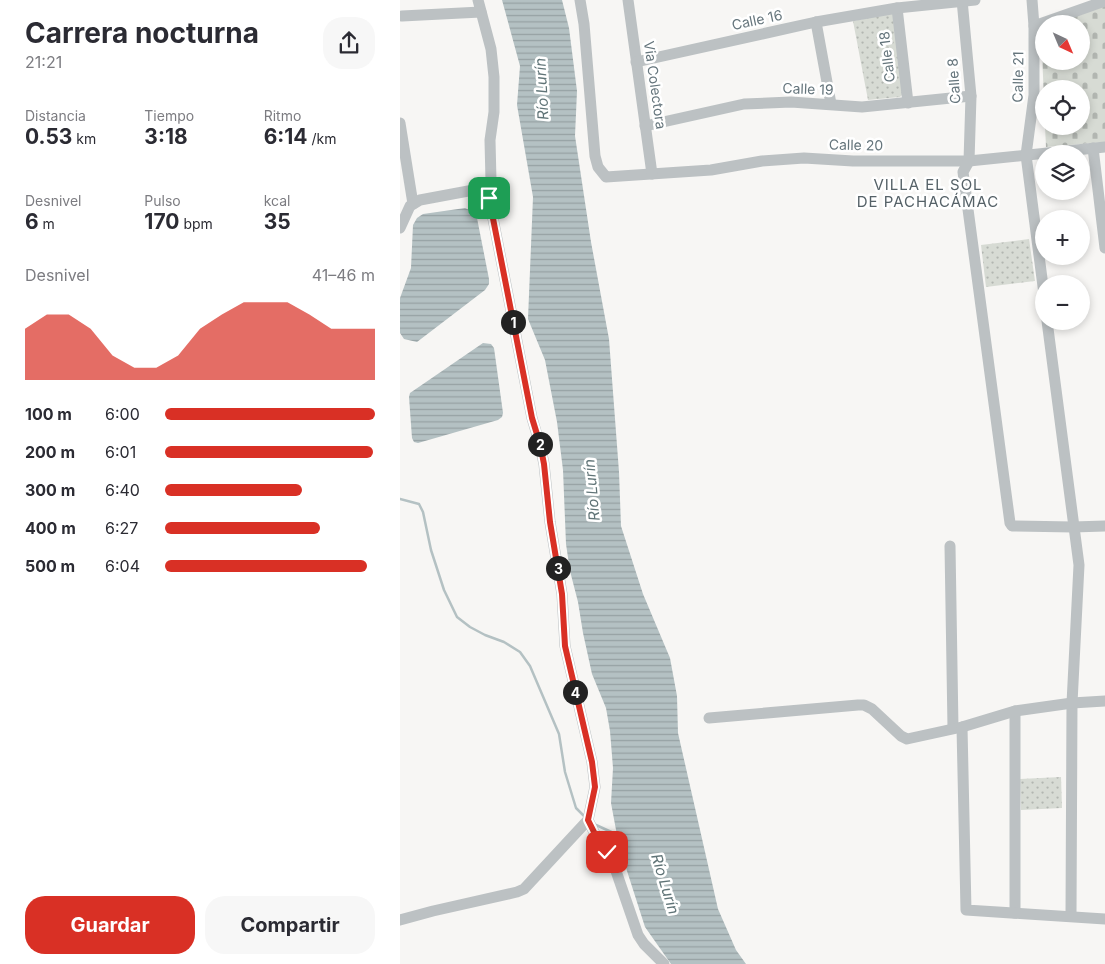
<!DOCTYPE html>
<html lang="es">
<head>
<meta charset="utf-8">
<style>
  body { margin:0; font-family:Inter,sans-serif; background:#f7f7f7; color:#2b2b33; height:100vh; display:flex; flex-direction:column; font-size:19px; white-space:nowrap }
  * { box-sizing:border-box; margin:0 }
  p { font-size:16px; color:#7c7c81 }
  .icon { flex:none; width:28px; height:28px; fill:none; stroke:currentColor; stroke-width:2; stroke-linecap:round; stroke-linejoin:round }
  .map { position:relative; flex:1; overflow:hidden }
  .details { display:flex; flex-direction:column; background:#fff; width:400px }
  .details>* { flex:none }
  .needle { width:32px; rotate:136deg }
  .buttons { position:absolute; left:635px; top:15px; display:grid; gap:10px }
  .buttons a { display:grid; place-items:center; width:55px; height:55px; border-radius:50%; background:#fff; box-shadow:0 2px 8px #0003; font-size:25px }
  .pin { position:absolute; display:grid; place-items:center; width:42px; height:42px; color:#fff; margin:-21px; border-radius:10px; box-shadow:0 2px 8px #0006 }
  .km { position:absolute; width:25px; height:25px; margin:-12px; border-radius:50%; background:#222; color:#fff; font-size:14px; line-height:25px; text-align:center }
  .round { display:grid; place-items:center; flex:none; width:52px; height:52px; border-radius:20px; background:#f7f7f7 }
  .overview { display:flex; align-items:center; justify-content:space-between; height:85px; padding:0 25px }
  h1 { font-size:28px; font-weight:700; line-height:38px }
  .metrics { display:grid; grid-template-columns:repeat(3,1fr); gap:8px; height:85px; padding:5px 25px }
  .metrics div { display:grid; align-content:center }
  .metrics b { font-size:21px; font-weight:700 }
  .metrics small { font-size:14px; font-weight:400 }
  .metrics p { font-size:14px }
  .chart { height:140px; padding:10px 25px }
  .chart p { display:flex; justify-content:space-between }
  .chart svg { width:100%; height:90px; margin-top:5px; fill:#d93025; opacity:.7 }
  .action { display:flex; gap:10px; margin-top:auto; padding:10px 25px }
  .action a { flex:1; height:58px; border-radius:20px; background:#d93025; color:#fff; font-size:20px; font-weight:700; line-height:58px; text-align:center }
  .action a+a { background:#f7f7f7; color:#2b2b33 }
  ul { padding:0 25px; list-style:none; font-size:16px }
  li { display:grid; grid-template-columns:80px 60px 1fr; align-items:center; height:38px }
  li i { height:12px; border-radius:6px; background:#d93025 }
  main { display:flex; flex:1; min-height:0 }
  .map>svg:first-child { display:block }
</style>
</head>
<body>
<main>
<section class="details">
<div class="overview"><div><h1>Carrera nocturna</h1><p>21:21</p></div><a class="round"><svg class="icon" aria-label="share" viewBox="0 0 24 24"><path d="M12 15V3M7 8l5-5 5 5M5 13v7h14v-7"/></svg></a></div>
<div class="metrics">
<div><p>Distancia</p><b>0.53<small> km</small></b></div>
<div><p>Tiempo</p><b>3:18</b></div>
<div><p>Ritmo</p><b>6:14<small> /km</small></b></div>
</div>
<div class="metrics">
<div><p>Desnivel</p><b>6<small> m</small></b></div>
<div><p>Pulso</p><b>170<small> bpm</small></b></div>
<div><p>kcal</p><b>35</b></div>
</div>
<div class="chart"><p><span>Desnivel</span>41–46 m</p>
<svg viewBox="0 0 160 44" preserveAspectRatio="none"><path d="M0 44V19L10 12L20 12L30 19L40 32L50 38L60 38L70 32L80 19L90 12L100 6L110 6L120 6L130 12L140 19L150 19L160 19V44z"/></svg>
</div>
<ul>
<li><b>100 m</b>6:00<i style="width:100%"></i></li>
<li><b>200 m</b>6:01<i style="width:99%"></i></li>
<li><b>300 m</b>6:40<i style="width:65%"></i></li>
<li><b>400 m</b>6:27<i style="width:74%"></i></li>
<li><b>500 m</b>6:04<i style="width:96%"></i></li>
</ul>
<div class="action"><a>Guardar</a><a>Compartir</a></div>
</section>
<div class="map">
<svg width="705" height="964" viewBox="0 0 705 964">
  <defs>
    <pattern id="cemetery-stones" width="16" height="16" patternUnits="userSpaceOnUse" patternTransform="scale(1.25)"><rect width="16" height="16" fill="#d7dbd4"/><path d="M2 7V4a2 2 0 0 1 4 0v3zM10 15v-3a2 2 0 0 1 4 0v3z" fill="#b2b6b1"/></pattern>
    <pattern id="park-dots" width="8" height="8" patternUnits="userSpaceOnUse" patternTransform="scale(1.25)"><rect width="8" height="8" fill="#d7dbd4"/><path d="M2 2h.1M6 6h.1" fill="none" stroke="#b2b6b1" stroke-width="1.8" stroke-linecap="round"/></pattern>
    <pattern id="water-rules" width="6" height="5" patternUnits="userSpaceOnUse" patternTransform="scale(1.25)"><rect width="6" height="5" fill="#b4c1c3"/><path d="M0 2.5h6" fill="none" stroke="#96a1a3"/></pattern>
  </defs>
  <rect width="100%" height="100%" fill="#f7f6f4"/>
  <polygon fill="url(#cemetery-stones)" points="705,5 705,142 646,147 645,126 681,126 681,89 644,89 644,100 641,28 644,27 644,61 681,61 681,24 652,24"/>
  <g fill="url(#park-dots)">
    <polygon points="493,13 503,94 500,97 468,100 453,21"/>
    <polygon points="629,239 635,281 586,287 581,245"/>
    <polygon points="661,777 662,808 621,810 620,779"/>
  </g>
  <g fill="url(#water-rules)">
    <polygon points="102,0 162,0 169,28 177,91 175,136 191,242 209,339 219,472 221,526 243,594 270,658 277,696 278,733 318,909 336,950 346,964 271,964 245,927 219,846 211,803 213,768 210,731 206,708 192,674 183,633 178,602 170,571 166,544 163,470 157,422 145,360 128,319 133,197 117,105 120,66"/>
    <polygon points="65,208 74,212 77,218 89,279 89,284 85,290 17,342 4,339 0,333 0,298 11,268 13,225 17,218 23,214"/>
    <polygon points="83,343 91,344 94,348 103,413 102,417 98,420 18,443 14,442 12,438 9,397 10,393"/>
  </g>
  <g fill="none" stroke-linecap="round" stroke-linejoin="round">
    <g stroke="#b4c1c3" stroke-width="2.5">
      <polyline points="0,499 19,504 23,512 31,550 44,590 57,617 70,627 85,635 104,642 120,652 130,666 159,734 165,772 176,808 185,817"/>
      <polyline points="196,825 218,835"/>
    </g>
    <g stroke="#bcc1c3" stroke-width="11">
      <polyline points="78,0 91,49 94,77 94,112 90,140 91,181 89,190 89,198 132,418 140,445 144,464 150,522 162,594 165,646 192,762 195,787 188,820 195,834 207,853 216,871 238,935 244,944 264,964"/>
      <polyline points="180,0 184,24 195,156 198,167 206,177 311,170 362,161 404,158 453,161 569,161 705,147"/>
      <polyline points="228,0 252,174"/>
      <polyline points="562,0 571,96 569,161 563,172 610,523 612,526 673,527 705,526"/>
      <polyline points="632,0 634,26 634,95 626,155 644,294"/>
      <polyline points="497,8 508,103"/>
      <polyline points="2,16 81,12"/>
      <polyline points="416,22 431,104"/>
      <polyline points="634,26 705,1"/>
      <polyline points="236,62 416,22 497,8 575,0"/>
      <polyline points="0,123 13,204"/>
      <polyline points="245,126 344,104 391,102 462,107 571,96"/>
      <polyline points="693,148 705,248"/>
      <polyline points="0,228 10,206 20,200 79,189 91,181"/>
      <polyline points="647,321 679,565 672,703 671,916"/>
      <polyline points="550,546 553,728"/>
      <polyline points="615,711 615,913"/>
      <polyline points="309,718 458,705 464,705 472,709 501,736 507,739 562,727 615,711 672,703 705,701"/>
      <polyline points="562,727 566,910 705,919"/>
      <polyline points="0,920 33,911 117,892 124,889 188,820"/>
    </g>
  </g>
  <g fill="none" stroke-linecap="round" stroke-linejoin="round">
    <defs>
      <polyline id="route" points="89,198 132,418 140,444 144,464 150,522 162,594 165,646 192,762 195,787 188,820 195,834 207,852"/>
    </defs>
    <use href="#route" stroke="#fff" stroke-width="10"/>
    <use href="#route" stroke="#d93025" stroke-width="6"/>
  </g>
  <g text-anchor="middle" stroke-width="5" stroke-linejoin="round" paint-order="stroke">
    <g font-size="14" fill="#65757c" stroke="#fff">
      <text transform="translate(357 20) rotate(-12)" y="5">Calle 16</text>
      <text transform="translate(487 57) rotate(-97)" y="5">Calle 18</text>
      <text transform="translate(618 77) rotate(-89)" y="5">Calle 21</text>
      <text transform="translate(554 81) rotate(-94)" y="5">Calle 8</text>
      <text transform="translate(255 85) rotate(82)" y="5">Via Colectora</text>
      <text transform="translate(408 89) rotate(2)" y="5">Calle 19</text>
      <text transform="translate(456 145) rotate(1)" y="5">Calle 20</text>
    </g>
    <g font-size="15" font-style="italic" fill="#607477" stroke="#fff">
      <text transform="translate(142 89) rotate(-93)" y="5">Río Lurín</text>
      <text transform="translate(192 490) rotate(-95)" y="5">Río Lurín</text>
      <text transform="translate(265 884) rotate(73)" y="5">Río Lurín</text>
    </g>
    <g font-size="15" letter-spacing="1" fill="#566268" stroke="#fff">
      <text x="528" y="190">VILLA EL SOL<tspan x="528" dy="17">DE PACHACÁMAC</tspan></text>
    </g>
  </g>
</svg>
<div class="buttons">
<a><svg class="needle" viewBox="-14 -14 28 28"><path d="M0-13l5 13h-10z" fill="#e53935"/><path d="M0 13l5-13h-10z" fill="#7c7c81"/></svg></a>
<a><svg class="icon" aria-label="locate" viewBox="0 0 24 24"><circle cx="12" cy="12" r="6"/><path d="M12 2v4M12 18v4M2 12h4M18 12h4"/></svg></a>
<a><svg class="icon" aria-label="layers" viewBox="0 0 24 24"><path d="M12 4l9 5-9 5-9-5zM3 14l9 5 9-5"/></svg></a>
<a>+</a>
<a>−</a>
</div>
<div class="pin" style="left:89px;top:198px;background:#1e9e55"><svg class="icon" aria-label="arrive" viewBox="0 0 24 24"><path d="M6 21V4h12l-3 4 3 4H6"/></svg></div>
<div class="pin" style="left:207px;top:852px;background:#d93025"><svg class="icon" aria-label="check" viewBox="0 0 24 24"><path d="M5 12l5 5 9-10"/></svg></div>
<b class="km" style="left:113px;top:322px">1</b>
<b class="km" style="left:140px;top:444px">2</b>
<b class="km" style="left:158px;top:568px">3</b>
<b class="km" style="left:175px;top:692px">4</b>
</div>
</main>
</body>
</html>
